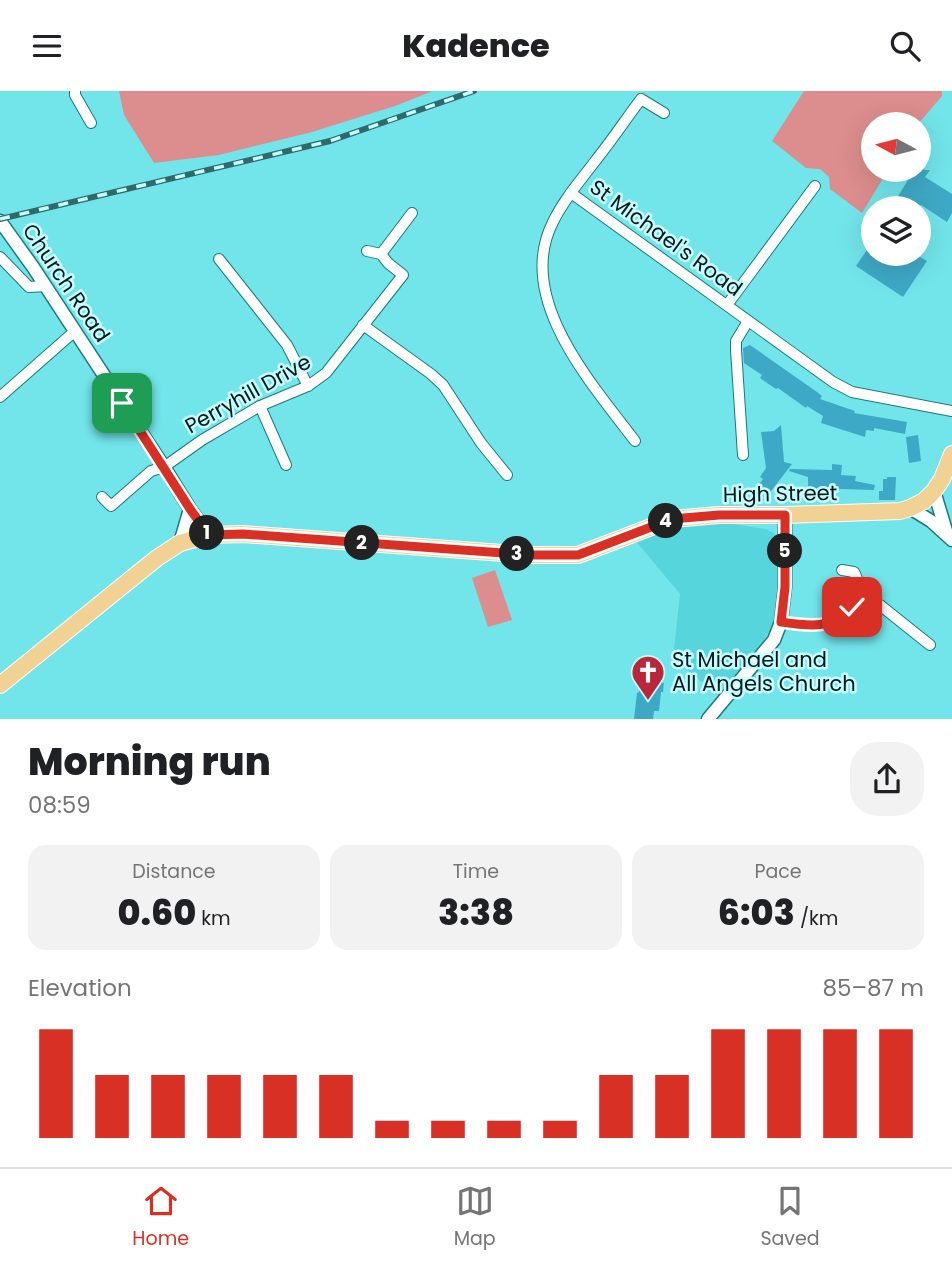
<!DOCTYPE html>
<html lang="en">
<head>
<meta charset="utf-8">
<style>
  body { margin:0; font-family:Poppins,sans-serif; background:#f2f2f2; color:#202124; height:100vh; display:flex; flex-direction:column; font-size:26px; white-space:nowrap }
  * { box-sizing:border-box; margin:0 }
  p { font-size:23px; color:#757577 }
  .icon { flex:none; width:38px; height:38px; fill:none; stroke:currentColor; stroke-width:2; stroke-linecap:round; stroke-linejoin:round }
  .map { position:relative; height:628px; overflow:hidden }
  .side { display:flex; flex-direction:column; background:#fff; flex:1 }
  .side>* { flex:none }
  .needle { width:46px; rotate:277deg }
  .buttons { position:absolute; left:861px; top:21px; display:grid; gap:14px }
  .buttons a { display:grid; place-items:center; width:70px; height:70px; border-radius:50%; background:#fff; box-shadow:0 7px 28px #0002; font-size:35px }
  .pin { position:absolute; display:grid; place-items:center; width:60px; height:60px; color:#fff; margin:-30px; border-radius:14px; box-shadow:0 4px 10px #0006 }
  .km { position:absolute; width:35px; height:35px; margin:-18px; border-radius:50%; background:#222; color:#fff; font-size:19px; line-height:35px; text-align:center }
  .round { display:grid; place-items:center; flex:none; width:74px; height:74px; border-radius:28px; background:#f2f2f2 }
  .head { display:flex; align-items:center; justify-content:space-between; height:119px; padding:0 28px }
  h1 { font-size:38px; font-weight:800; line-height:52px }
  .stats { display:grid; grid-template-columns:repeat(3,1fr); gap:10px; height:119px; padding:7px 28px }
  .stats div { display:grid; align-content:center; border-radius:18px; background:#f2f2f2; text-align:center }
  .stats b { font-size:35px; font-weight:800 }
  .stats small { font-size:19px; font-weight:400 }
  .stats p { font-size:19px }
  .chart { height:196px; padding:14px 28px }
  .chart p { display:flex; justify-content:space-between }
  .chart svg { width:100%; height:126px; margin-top:7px; stroke:#d93025; stroke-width:6 }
  header { display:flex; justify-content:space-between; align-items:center; height:91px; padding:0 28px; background:#fff; font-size:32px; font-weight:800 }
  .dock { display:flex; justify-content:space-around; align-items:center; height:98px; border-top:2px solid #e0e0e0; background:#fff; font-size:19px; color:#757577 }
  .dock a { display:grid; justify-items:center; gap:4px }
  .dock .selected { color:#d93025 }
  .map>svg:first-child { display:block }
</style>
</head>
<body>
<header><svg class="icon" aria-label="menu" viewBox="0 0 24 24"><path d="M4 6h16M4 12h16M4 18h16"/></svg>Kadence<svg class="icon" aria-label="search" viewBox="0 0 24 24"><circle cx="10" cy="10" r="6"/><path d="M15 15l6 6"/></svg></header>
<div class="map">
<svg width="952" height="628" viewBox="0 0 952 628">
  <rect width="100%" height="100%" fill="#72e5ea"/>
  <polygon fill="#56d6dc" points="720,431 766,438 774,442 778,452 779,474 777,518 774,532 763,551 719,605 673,567 680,503 635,449 673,435"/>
  <g fill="#dc8d8d">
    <polygon points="119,0 433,0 395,15 312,41 219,64 154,72 124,24"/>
    <polygon points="804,0 942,0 942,5 918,33 873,33 873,79 888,79 862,122 830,98 829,86 820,78 806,77 772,50"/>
    <polygon points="495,479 512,529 488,536 472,487"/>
  </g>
  <g fill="#3ea9c6">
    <polygon points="919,75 925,79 930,79 925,86 952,103 952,122 947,131 921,114 919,117 897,117 901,110 897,107 914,79 919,79"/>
    <polygon points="873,150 873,163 891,163 907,174 915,163 927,170 903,206 856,175"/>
    <polygon points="750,254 817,301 822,305 820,308 855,320 854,322 907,331 905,343 874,337 874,340 866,339 865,346 821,332 823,325 807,315 806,317 778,297 776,298 760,287 762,284 744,272 743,257"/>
    <polygon points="781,334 784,371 792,373 768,404 757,396 763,388 760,386 766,377 761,341 774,340"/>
    <polygon points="918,344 921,370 909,372 906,346"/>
    <polygon points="832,373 842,374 841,384 856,385 855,390 875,394 874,399 808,397 808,386 789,380 790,378 832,379"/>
    <polygon points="887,386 896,386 895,409 879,409 879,400 883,400 883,388 887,388"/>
    <polygon points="647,588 664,592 663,601 661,601 659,620 654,620 653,628 634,628 637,602 639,601 640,594 646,595"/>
  </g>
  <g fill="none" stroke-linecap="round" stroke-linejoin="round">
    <defs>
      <g id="minor">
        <polyline points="75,0 75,4 91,32"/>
        <polyline points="571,102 833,291 852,301 952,320"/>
        <polyline points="381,163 412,122"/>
        <polyline points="0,166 29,196 46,195"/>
        <polyline points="219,168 287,254 308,295"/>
        <polyline points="727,214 815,95"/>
        <polyline points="363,234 431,283 443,294 481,352 507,384"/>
        <polyline points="0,306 75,240"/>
        <polyline points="260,315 286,374"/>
        <path d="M635,350C592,293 514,207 553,131C564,108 581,89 596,69C612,49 626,28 641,8L664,22"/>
        <polyline points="743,364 736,259 736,250 748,230"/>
        <polyline points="102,406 111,415 151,380 164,376 202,349 260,315 308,295 326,282 403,184 388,172 381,163 367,160"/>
        <polyline points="856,505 880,514 930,554"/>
        <path d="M781,531C808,535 843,539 855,508C858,500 859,489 854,481L842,479"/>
      </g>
      <g id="tertiary">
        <polyline points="0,130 33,176 164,376 190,418 209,444"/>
        <polyline points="934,400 947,443"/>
        <polyline points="910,417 931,430 952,449"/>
        <polyline points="180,452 190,418"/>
        <polyline points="708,628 774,549 781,531 785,496 785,424"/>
      </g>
      <polyline id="primary" points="0,594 157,467 180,452 209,444 243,443 532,464 578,464 672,428 719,424 785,424 900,420 910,417 924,410 934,400 942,388 952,363"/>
    </defs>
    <use href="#minor" stroke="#197a7e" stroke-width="12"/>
    <use href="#tertiary" stroke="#197a7e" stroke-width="15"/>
    <use href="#primary" stroke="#fff" stroke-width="18"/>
    <use href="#minor" stroke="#fff" stroke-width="10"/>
    <use href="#tertiary" stroke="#fff" stroke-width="12"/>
    <use href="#primary" stroke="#f2d194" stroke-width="16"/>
    <defs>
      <polyline id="rail" points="0,128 330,50 474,0"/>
    </defs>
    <use href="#rail" stroke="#2e696c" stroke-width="6"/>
    <use href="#rail" stroke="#c9fcfe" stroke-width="3.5" stroke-dasharray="10" stroke-linecap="butt"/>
  </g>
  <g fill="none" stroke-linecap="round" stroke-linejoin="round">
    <defs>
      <path id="route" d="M122,312L190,418L209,444L243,443L531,464H578L672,428L719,424H785V496L781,531C808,535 833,539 852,516"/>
    </defs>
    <use href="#route" stroke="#fff" stroke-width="14"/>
    <use href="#route" stroke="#d93025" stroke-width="9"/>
  </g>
  <defs>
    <symbol id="church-pin" viewBox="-11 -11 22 30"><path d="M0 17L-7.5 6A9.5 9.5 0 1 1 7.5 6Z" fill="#b9273b" stroke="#c9fcfe"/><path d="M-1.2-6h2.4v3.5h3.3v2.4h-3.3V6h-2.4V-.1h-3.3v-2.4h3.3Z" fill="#fff"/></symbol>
  </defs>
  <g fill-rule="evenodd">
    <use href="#church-pin" x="629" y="562" width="38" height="52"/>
  </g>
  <g text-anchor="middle" stroke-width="5" stroke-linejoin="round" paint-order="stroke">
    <g font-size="21" fill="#021a1b" stroke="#c9fcfe">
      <text transform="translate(666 147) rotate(36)" y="7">St Michael's Road</text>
      <text transform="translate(66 192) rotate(56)" y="7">Church Road</text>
      <text transform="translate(248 303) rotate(-29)" y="7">Perryhill Drive</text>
      <text transform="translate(780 403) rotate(-1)" y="7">High Street</text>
    </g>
    <g font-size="21" fill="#021a1b" stroke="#c9fcfe" text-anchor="start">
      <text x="672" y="576">St Michael and<tspan x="672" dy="24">All Angels Church</tspan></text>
    </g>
  </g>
</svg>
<div class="buttons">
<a><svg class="needle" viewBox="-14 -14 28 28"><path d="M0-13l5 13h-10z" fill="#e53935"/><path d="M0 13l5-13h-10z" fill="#757577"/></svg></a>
<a><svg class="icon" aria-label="layers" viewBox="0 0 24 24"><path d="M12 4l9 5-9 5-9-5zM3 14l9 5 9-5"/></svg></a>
</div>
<div class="pin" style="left:122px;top:312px;background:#1e9e55"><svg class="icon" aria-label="arrive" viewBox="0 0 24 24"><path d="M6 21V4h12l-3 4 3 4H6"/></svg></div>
<div class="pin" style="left:852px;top:516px;background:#d93025"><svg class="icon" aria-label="check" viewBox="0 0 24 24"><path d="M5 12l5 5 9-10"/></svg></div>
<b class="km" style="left:207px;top:442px">1</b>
<b class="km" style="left:362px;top:452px">2</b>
<b class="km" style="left:517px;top:463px">3</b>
<b class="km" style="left:666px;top:430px">4</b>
<b class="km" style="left:785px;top:460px">5</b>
</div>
<section class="side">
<div class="head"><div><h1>Morning run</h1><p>08:59</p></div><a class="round"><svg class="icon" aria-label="share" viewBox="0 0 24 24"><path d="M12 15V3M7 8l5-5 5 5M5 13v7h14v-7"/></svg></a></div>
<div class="stats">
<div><p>Distance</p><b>0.60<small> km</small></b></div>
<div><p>Time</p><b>3:38</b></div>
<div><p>Pace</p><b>6:03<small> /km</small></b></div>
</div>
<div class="chart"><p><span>Elevation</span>85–87 m</p>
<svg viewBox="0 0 160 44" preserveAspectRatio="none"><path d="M5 44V6M15 44V22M25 44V22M35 44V22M45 44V22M55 44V22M65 44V38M75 44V38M85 44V38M95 44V38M105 44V22M115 44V22M125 44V6M135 44V6M145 44V6M155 44V6"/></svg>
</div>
</section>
<nav class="dock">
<a class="selected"><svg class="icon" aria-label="home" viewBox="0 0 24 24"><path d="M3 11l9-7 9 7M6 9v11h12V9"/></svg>Home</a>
<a><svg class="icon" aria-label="map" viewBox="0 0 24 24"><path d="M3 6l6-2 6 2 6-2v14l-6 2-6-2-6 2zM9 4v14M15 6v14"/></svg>Map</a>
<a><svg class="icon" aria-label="saved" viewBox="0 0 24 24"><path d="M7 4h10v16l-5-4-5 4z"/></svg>Saved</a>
</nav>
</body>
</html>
